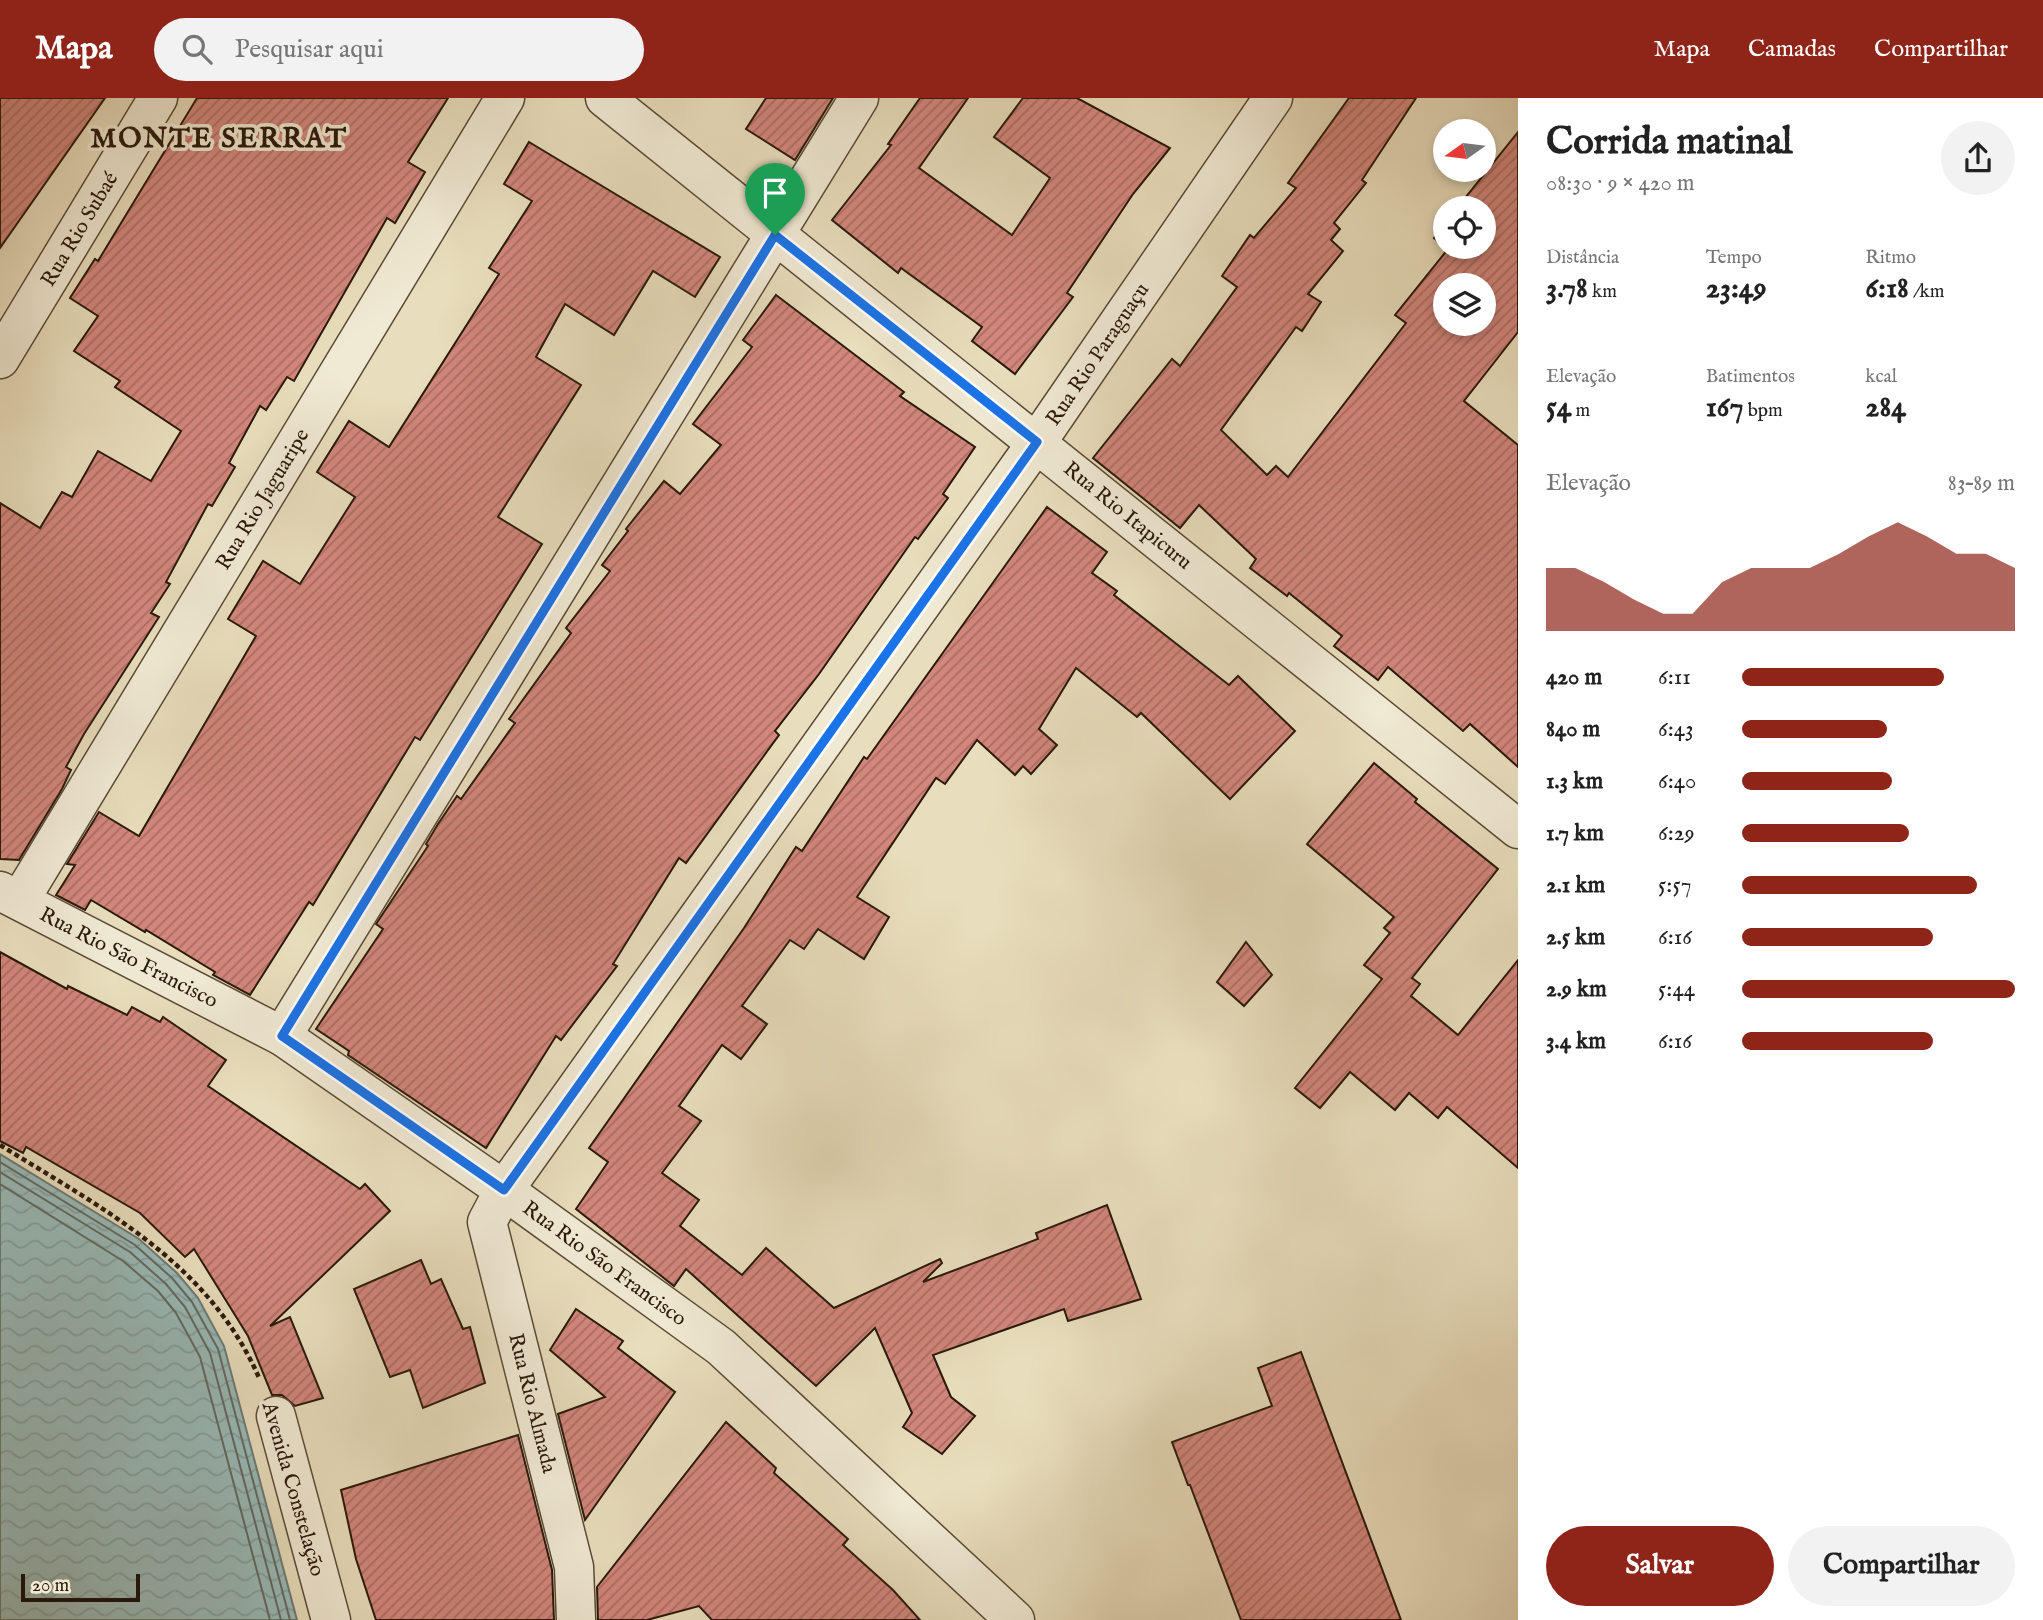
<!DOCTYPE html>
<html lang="pt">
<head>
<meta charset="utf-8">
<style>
  body { margin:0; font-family:"IM FELL English",serif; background:#f2f2f2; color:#222; height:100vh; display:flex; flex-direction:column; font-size:26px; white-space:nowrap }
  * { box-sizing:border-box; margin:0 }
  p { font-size:23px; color:#767676 }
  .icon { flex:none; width:38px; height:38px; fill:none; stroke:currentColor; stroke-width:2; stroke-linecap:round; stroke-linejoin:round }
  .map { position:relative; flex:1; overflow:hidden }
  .sheet { display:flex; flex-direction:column; background:#fff; width:525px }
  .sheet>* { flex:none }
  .needle { width:46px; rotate:256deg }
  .tools { position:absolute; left:1433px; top:21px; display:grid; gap:14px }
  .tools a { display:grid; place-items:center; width:63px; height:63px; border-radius:50%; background:#fff; box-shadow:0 4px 10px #0003; font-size:35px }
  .scale { position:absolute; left:21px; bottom:18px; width:119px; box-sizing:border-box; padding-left:7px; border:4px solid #2a190b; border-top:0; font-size:19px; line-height:24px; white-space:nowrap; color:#2a190b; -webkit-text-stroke:5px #f0e9d3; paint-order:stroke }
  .pin { position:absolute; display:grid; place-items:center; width:60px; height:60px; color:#fff; margin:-72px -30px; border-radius:50% 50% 50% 0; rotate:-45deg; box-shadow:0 0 7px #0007 }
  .pin .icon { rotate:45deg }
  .round { display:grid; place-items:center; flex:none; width:74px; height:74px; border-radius:37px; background:#f2f2f2 }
  .head { display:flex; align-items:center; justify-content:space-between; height:119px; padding:0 28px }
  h1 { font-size:38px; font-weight:700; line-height:52px }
  .metrics { display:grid; grid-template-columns:repeat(3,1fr); gap:10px; height:119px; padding:7px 28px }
  .metrics div { display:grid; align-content:center }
  .metrics b { font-size:30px; font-weight:700 }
  .metrics small { font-size:19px; font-weight:400 }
  .metrics p { font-size:19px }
  .chart { height:196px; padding:14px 28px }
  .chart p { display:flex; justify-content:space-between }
  .chart svg { width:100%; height:126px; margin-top:7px; fill:#8f2418; opacity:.7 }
  .action { display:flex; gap:14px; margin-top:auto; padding:14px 28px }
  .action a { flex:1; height:80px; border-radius:42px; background:#8f2418; color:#fff; font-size:28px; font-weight:700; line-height:80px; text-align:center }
  .action a+a { background:#f2f2f2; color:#222 }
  ul { padding:0 28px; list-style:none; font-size:23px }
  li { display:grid; grid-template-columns:112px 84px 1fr; align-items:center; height:52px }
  li i { height:18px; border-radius:9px; background:#8f2418 }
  header { display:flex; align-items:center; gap:42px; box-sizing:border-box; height:98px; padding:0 35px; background:#8f2418; color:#fff }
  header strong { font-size:33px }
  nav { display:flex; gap:38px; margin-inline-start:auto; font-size:24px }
  .search { width:490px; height:63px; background:#f2f2f2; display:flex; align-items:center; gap:18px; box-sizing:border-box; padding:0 24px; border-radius:38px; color:#767676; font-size:26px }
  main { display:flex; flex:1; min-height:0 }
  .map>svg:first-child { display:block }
</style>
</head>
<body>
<header>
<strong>Mapa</strong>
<div class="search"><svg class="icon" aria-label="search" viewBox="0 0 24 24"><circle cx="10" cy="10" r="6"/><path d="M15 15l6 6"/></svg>Pesquisar aqui</div>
<nav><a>Mapa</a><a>Camadas</a><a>Compartilhar</a></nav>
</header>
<main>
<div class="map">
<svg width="1518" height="1522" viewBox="0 0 1518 1522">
  <defs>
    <pattern id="water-waves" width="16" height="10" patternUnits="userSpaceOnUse" patternTransform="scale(1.75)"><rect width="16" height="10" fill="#99bab8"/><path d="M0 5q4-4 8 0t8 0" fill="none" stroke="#849f9d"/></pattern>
    <pattern id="building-hatch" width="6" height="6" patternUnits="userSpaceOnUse" patternTransform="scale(1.75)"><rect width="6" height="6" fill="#d2867c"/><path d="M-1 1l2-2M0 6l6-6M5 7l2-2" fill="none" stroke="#ab6d64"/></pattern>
  </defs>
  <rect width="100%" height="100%" fill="#e8ddbc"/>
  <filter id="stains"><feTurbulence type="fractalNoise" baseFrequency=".00286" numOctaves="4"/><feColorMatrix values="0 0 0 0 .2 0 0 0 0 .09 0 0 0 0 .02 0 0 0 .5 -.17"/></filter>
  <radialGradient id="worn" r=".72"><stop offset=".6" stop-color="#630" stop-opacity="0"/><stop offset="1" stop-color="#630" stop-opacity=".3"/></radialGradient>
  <polygon fill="url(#water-waves)" stroke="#6d7a73" stroke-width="2" points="0,1056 139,1141 177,1175 198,1200 224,1248 297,1522 0,1522"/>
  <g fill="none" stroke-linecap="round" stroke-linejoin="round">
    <g stroke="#626a62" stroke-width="2">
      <polyline points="0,1064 135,1147 172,1180 192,1204 218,1251 290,1522"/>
      <polyline points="0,1074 130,1154 166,1186 185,1209 210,1255 281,1522"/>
      <polyline points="0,1086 123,1163 158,1193 176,1215 200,1259 270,1522"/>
    </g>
  </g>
  <g fill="url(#building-hatch)" stroke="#2a190b" stroke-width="2" fill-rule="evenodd">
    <polygon points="0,0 105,0 0,150"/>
    <polygon points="197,0 448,0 408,64 425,74 395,125 387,120 294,283 287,279 266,312 260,308 229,365 235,369 212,408 208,406 166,484 170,486 151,515 159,519 84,636 66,669 71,672 62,691 19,762 0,761 0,405 40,430 62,394 72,399 98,353 151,383 181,333 115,289 120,283 74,253 98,218 70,200 95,161 98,163"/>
    <polygon points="766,0 833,0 795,62 746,31"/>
    <polygon points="920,0 968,0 919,70 1012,137 1050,80 994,39 1023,0 1077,0 1170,50 1133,96 1067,195 1073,199 1015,276 972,243 982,229 901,170 898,175 832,122 891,47 888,46"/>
    <path d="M1349,0H1416L1362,82L1366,85L1334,125L1340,131L1331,142L1343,153L1308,196L1321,204L1302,233L1296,229L1221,332L1267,377L1276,368L1288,379L1406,225L1395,217L1448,151L1434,140L1446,125V149H1484V110H1457L1518,34V234L1464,303L1518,347V669L1470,626L1463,633L1388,569L1378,582L1334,548L1342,538L1289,495L1287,498L1250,470L1256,461L1199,407L1180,430L1093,360L1172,261L1180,268L1237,189L1222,178L1250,137L1254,140L1296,90L1288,85ZM1446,187H1484V226H1446Z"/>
    <polygon points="529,44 720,159 695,199 653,173 614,237 565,206 536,259 581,287 498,419 542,446 420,642 415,639 313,807 309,804 250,897 213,877 215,874 146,832 145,834 91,802 85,812 56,797 75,767 67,766 99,714 139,738 256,538 228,521 263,463 300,486 355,399 317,374 349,323 389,349 499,176 489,170 532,103 504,86"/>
    <polygon points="776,197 904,294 900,298 975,349 943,396 948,400 918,441 915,439 819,576 775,633 779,637 686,765 679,760 613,866 617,868 561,942 556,938 486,1050 348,957 349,953 316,931 383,831 376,826 428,748 426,746 438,726 457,698 461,701 515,625 509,621 571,535 566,530 610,473 602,467 628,433 626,431 664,383 680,396 721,347 693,326 752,249 743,242"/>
    <polygon points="1047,409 1107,454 1092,475 1117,493 1114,497 1229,587 1238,578 1295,633 1230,701 1141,615 1137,619 1076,570 1039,631 1057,647 1031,676 1023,668 1015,677 977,642 945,686 936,680 857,799 889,819 864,861 818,831 804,851 790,842 742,908 767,926 741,961 722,947 679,1008 701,1023 662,1075 699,1102 680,1128 742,1177 766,1150 834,1210 940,1161 942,1165 923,1184 1038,1141 1036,1135 1107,1107 1141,1201 1068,1223 1064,1211 933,1257 951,1299 975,1318 942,1356 903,1329 912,1315 875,1230 816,1288 686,1171 674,1188 576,1111 608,1064 589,1050 744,830 796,749 802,753 864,659 867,661"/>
    <polygon points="1374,665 1417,701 1415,704 1498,771 1412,880 1420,886 1411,898 1458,937 1518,862 1518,1070 1447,1009 1438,1020 1409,995 1395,1012 1350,974 1320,1010 1295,990 1382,881 1364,867 1390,835 1384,830 1394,819 1307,746"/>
    <polygon points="1246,844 1272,877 1244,908 1217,884"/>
    <polygon points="0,854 67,891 68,888 127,917 132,909 160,924 163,919 226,962 208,988 360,1091 365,1086 390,1113 270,1228 290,1219 323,1300 295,1308 282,1297 272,1297 248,1238 194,1151 185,1159 140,1115 26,1049 23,1055 0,1043"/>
    <polygon points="421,1162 431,1186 441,1181 463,1231 470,1229 485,1285 423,1310 410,1272 390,1279 354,1191"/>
    <polygon points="576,1211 623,1243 618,1250 675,1294 585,1422 558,1316 605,1299 550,1252"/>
    <polygon points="1301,1254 1401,1522 1241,1522 1190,1387 1188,1387 1172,1344 1272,1308 1258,1270"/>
    <polygon points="726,1324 776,1370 774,1375 848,1441 843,1447 893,1492 920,1522 712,1522 699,1508 647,1522 598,1522 597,1489"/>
    <polygon points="518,1337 552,1472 554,1522 376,1522 356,1461 341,1392"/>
  </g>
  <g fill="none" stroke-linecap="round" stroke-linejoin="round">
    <defs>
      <g id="minor">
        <polyline points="605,0 1518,731"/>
        <polyline points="0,261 158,0"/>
        <polyline points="0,793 282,938 504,1092 721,1249 1015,1522"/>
        <polyline points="20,802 505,0"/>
        <polyline points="282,938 859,0"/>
        <polyline points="276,1318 331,1522"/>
        <polyline points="576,1522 574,1469 487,1124 504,1092 1037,344 1273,0"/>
      </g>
    </defs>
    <use href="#minor" stroke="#5a4a37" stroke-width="41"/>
    <path stroke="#2a190b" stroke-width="4.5" stroke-dasharray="5 3.5" stroke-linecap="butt" d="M0,1047C103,1111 210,1165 260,1282"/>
    <use href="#minor" stroke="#f0e9d3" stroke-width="38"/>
  </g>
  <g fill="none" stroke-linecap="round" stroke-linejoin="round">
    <defs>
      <polygon id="route" points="775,137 1037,344 504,1092 282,938"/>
    </defs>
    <use href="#route" stroke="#fff" stroke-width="14"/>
    <use href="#route" stroke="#1a73e8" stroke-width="9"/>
  </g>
  <g text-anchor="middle" stroke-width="7" stroke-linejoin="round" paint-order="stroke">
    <g font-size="21" fill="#2a190b" stroke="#f0e9d3">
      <text transform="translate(79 131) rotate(-59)" y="7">Rua Rio Subaé</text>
      <text transform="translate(1097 256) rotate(-56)" y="7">Rua Rio Paraguaçu</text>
      <text transform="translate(262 401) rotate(-59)" y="7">Rua Rio Jaguaripe</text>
      <text transform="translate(1128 417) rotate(39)" y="7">Rua Rio Itapicuru</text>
      <text transform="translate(129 859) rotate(27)" y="7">Rua Rio São Francisco</text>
      <text transform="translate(605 1165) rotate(36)" y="7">Rua Rio São Francisco</text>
      <text transform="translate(533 1305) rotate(76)" y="7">Rua Rio Almada</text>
      <text transform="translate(294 1391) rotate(74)" y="7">Avenida Constelação</text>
    </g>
    <g font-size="28" font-weight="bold" letter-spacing="2" fill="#2a190b" stroke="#f0e9d3">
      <text x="219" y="49">MONTE SERRAT</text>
    </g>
  </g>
  <rect width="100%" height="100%" filter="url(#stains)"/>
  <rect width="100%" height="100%" fill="url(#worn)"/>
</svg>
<div class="tools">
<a><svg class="needle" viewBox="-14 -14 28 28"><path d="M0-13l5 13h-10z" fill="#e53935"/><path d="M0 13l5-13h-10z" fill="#767676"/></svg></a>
<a><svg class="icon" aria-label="locate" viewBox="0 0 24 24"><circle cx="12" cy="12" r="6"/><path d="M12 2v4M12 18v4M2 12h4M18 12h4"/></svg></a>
<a><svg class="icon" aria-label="layers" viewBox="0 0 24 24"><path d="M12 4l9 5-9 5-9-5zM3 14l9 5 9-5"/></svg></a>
</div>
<div class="scale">20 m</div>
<div class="pin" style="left:775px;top:137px;background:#1e9e55"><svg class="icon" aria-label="arrive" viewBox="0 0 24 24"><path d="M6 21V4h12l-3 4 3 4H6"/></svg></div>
</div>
<section class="sheet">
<div class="head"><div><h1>Corrida matinal</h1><p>08:30 · 9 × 420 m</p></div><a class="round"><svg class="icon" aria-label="share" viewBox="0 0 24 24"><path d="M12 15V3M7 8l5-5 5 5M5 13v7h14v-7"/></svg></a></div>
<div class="metrics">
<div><p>Distância</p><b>3.78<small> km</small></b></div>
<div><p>Tempo</p><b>23:49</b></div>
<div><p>Ritmo</p><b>6:18<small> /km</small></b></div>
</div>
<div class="metrics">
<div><p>Elevação</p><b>54<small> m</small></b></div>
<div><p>Batimentos</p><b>167<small> bpm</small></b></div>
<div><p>kcal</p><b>284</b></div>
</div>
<div class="chart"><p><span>Elevação</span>83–89 m</p>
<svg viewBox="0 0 160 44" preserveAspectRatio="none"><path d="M0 44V22L10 22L20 27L30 33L40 38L50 38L60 27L70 22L80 22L90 22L100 17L110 11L120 6L130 11L140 17L150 17L160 22V44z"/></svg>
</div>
<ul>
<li><b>420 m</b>6:11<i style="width:74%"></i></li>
<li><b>840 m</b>6:43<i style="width:53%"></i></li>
<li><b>1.3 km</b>6:40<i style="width:55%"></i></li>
<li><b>1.7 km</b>6:29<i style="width:61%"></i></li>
<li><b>2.1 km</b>5:57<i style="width:86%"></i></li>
<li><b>2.5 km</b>6:16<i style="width:70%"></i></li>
<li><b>2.9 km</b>5:44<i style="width:100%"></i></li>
<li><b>3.4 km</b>6:16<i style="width:70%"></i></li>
</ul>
<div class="action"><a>Salvar</a><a>Compartilhar</a></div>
</section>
</main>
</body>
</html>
